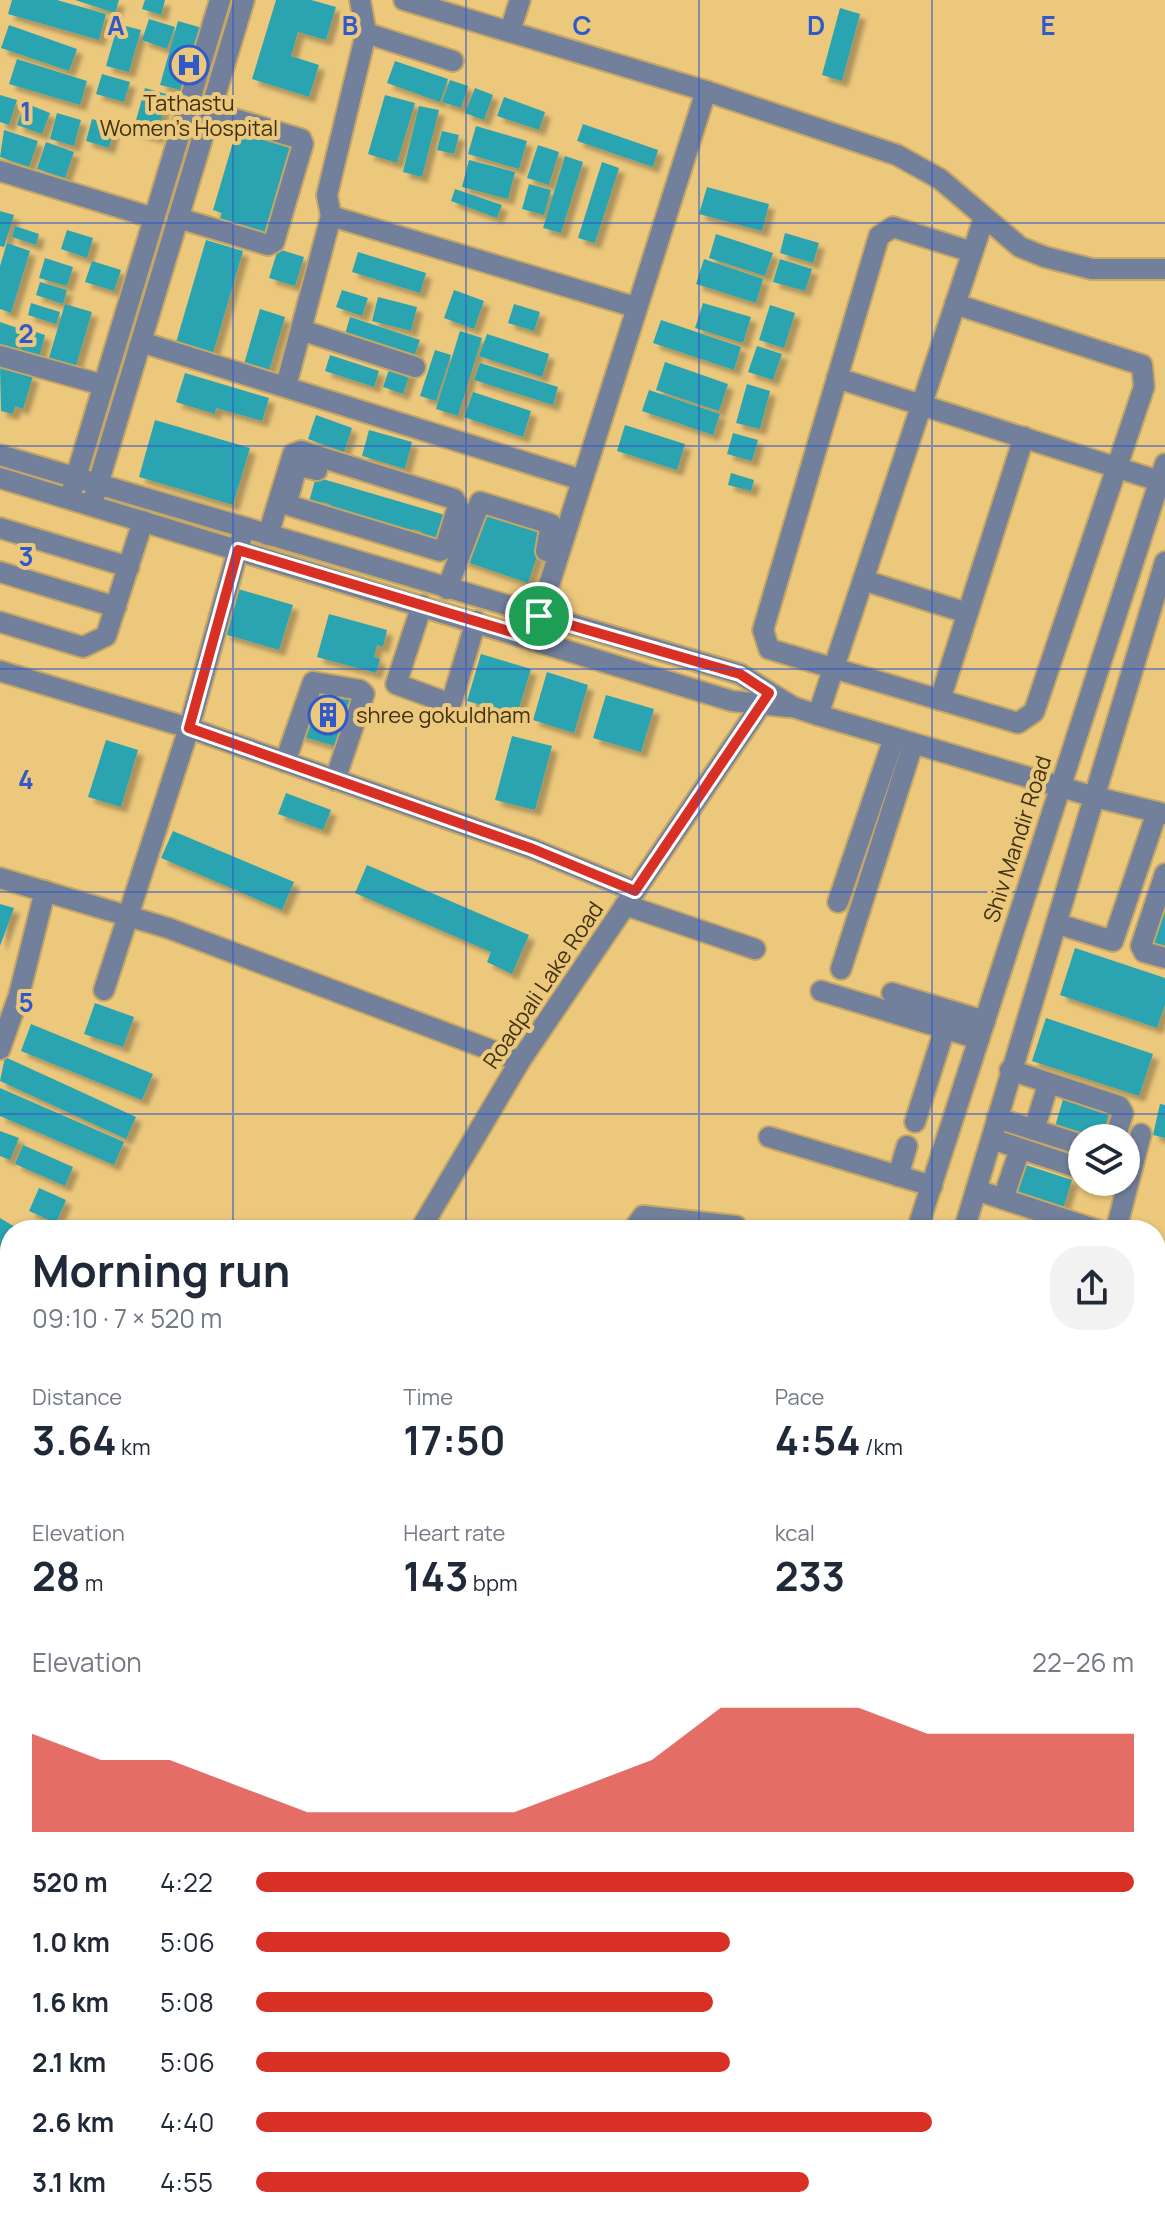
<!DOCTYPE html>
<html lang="en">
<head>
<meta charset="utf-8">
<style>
  body { margin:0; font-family:Manrope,sans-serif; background:#f2f2f3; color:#1f2937; height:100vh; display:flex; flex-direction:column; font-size:30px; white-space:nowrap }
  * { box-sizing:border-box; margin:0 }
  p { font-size:26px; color:#747a83 }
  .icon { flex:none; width:44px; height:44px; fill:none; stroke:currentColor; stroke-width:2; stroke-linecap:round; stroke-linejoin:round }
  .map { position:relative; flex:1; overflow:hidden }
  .panel { position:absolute; left:0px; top:1220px; width:1166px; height:1010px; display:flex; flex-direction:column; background:#fff; border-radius:32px 32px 0 0; box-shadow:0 2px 6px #0004 }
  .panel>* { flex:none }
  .buttons { position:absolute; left:1068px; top:1124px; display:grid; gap:16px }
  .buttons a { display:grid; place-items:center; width:72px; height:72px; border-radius:50%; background:#fff; box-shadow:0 2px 6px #0004; font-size:40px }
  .pin { position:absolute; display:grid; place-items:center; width:68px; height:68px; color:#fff; margin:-34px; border:4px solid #fff; border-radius:50%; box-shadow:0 2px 8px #0007 }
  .round { display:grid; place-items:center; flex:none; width:84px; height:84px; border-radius:32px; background:#f2f2f3 }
  .summary { display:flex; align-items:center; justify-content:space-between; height:136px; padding:0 32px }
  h1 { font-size:44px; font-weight:700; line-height:60px }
  .figures { display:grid; grid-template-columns:repeat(3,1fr); gap:12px; height:136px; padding:8px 32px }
  .figures div { display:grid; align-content:center }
  .figures b { font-size:40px; font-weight:700 }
  .figures small { font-size:22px; font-weight:400 }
  .figures p { font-size:22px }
  .chart { height:224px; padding:16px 32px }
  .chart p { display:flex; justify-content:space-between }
  .chart svg { width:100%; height:144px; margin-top:8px; fill:#d93025; opacity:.7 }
  ul { padding:0 32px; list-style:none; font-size:26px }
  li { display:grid; grid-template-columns:128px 96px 1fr; align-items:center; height:60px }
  li i { height:20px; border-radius:10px; background:#d93025 }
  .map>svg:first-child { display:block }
</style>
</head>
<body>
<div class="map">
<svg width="1165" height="2229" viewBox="0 0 1165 2229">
  <defs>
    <filter id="shadow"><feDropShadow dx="6" dy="6" stdDeviation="2" flood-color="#0004"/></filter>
  </defs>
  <rect width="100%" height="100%" fill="#ecc87d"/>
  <g fill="#2ca4b0" filter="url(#shadow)">
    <polygon points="12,0 57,0 106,14 99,40 8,14"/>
    <polygon points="75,0 119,0 115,13"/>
    <polygon points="145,0 165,0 161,15 142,9"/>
    <polygon points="276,0 311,0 336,7 326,40 298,32 291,56 319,65 309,97 252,79"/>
    <polygon points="840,8 860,14 842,81 822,75"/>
    <polygon points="149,19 175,27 167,49 142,40"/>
    <polygon points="178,21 209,30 189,92 160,85"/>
    <polygon points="118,24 141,30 129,72 106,66"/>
    <polygon points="9,25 77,49 69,71 1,48"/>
    <polygon points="17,59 87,81 80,105 9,84"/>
    <polygon points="395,61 448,79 440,102 387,83"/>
    <polygon points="102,74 130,82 124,102 96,94"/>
    <polygon points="450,80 468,86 461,108 442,102"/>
    <polygon points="145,88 166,94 158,138 133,131"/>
    <polygon points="475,88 493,95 484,120 465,113"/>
    <polygon points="0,95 17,100 9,125 0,122"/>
    <polygon points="385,95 415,103 397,163 368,154"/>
    <polygon points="504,97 545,112 539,130 497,116"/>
    <polygon points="25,103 50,113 42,134 17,125"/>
    <polygon points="419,106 439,110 422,177 403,172"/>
    <polygon points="57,113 81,120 74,146 50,139"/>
    <polygon points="92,119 115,125 109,148 86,141"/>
    <polygon points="583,124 658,150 653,167 577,141"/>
    <polygon points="249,125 289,139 288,147 299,151 271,239 218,223 222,213 213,210 236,132 246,134"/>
    <polygon points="476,126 527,141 519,169 468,154"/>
    <polygon points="4,130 38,141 29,167 0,157"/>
    <polygon points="442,131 459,135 454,154 437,150"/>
    <polygon points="46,142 74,152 65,178 37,169"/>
    <polygon points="538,145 559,152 549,185 527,178"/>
    <polygon points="565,156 583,162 561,233 543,228"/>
    <polygon points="469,160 515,172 508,199 462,187"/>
    <polygon points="602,162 619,168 595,243 578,238"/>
    <polygon points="529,184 551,190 544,215 522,209"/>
    <polygon points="707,187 769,204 762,231 699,214"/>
    <polygon points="455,189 502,205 497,218 451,201"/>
    <polygon points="0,211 14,215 4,247 0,246"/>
    <polygon points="15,226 39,234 36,245 12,237"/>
    <polygon points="67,230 93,238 87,258 61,249"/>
    <polygon points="785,233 819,243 813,263 780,253"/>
    <polygon points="716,234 773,253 765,276 709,258"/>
    <polygon points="206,240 243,251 212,357 175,346"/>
    <polygon points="7,243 30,251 11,313 0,309 0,266"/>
    <polygon points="278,249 304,257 295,286 269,278"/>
    <polygon points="358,252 426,273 420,293 352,272"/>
    <polygon points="45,258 73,267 67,286 39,278"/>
    <polygon points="704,259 763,279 756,303 696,284"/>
    <polygon points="780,259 812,269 805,291 773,282"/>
    <polygon points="92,261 121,270 114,291 85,282"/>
    <polygon points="40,282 67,290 63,304 36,295"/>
    <polygon points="342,290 368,298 362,316 336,307"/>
    <polygon points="454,290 484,301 474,329 444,318"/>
    <polygon points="378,297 417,307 411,331 372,321"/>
    <polygon points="31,303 60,312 56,324 28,315"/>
    <polygon points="703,303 751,317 743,343 695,328"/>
    <polygon points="65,304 92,312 75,369 48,361"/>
    <polygon points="514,304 540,312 534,331 508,323"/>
    <polygon points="770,305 795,313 784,348 759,340"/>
    <polygon points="260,309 285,317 267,378 242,371"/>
    <polygon points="350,317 420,340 414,357 345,334"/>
    <polygon points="661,320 741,347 734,370 653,343"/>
    <polygon points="0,322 23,330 16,355 0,350"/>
    <polygon points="27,329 45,335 39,358 20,352"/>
    <polygon points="460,331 482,338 458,416 436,409"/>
    <polygon points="487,334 549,354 542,377 479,356"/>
    <polygon points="757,346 782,354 773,380 748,372"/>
    <polygon points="435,350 451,355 436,401 420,396"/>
    <polygon points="330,355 379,371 374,387 325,371"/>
    <polygon points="665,362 728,384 719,411 656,390"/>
    <polygon points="480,363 558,387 553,405 474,380"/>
    <polygon points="391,364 411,371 403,394 383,387"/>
    <polygon points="0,366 33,376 23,409 15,406 13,414 1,411"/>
    <polygon points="185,373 269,398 262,421 216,408 215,414 176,402"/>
    <polygon points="747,384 770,391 760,429 736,423"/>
    <polygon points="649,390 720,414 713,435 642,411"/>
    <polygon points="473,392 531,411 523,437 464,417"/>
    <polygon points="316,415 352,428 344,452 308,439"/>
    <polygon points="155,420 250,448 233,505 139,477"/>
    <polygon points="625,425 685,444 677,470 617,451"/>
    <polygon points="369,430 412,442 405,469 362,456"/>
    <polygon points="733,433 758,440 752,461 727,454"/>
    <polygon points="731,473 754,480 751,491 728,485"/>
    <polygon points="316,477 445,515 437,543 420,538 422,532 413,529 411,535 328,511 330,504 321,502 319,508 308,505"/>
    <polygon points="480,507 546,530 528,583 461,560"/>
    <polygon points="238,589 293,605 279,650 224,634"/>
    <polygon points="329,614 387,630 383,647 377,645 374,657 380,659 376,673 317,657"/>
    <polygon points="481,654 531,669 517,715 467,701"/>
    <polygon points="547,672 588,685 574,733 533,720"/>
    <polygon points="313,685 358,696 342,748 297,735"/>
    <polygon points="606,695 654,709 641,752 593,738"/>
    <polygon points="512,736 552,746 535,810 495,800"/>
    <polygon points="106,740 138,750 121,807 88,797"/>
    <polygon points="286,793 331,810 323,830 278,814"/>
    <polygon points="173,831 294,882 282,910 161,858"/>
    <polygon points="367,865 529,935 512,974 487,962 491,952 355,893"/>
    <polygon points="1165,903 1165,953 1150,949"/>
    <polygon points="0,904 14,908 0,946"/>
    <polygon points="1075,948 1165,978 1165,1005 1157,1028 1060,995"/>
    <polygon points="95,1003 134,1017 123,1047 84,1034"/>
    <polygon points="1046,1018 1153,1054 1139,1096 1032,1061"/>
    <polygon points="31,1024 153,1074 142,1100 21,1051"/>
    <polygon points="5,1057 136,1117 126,1139 0,1081"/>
    <polygon points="0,1088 124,1142 114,1165 0,1116"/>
    <polygon points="1064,1096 1110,1110 1101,1138 1082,1138 1054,1130"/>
    <polygon points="1160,1104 1165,1105 1165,1138 1153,1135"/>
    <polygon points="0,1131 19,1138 10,1160 0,1156"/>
    <polygon points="23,1145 73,1167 65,1186 15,1164"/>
    <polygon points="1023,1164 1072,1180 1063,1209 1013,1193"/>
    <polygon points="39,1188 66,1200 56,1223 29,1211"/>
    <polygon points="0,1218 20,1230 10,1230 10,1252 0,1246"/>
    <rect x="1156" y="1257" width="9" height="74"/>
    <polygon points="1165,1447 1165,1494 1163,1494 1159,1448"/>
    <polygon points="0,1481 10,1488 10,1520 0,1513"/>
    <polygon points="1165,1586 1165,1627 1156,1629 1156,1588"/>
    <polygon points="2,1599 10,1605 10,1631 0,1624"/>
    <polygon points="0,1630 10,1636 10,1645 0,1663"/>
  </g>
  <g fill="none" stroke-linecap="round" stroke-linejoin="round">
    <defs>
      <g id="minor">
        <polyline points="404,0 706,91 897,155 940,179 1020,247 1045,257 1092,269 1165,269"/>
        <polyline points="510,31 520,0"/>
        <polyline points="366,33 453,61"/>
        <polyline points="0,171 154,218"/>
        <polyline points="331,216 635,307"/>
        <polyline points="178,218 268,245 274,242 303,144 301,139 212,112"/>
        <polyline points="955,304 1142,365 1144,387 1034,712 1018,723 769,649 763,630 879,236 893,227 972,252"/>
        <polyline points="301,330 415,367"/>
        <polyline points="141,342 582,480"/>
        <polyline points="0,356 103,385"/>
        <polyline points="837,378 1159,481"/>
        <polyline points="286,386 331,216 327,195 366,33 360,0"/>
        <polyline points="0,455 740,674 793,707 818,715 1095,797 1165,814"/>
        <polyline points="0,478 732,701 789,707"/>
        <polyline points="73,487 220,0"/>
        <polyline points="95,494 244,0"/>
        <polyline points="0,528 129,567"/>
        <polyline points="268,535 293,454 301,451 454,499 458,506 445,548 440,551 291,506 287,502 296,469 300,466 317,470"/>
        <polyline points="0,572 116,607"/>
        <polyline points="863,580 967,613"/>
        <polyline points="447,589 480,502 551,524 546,551"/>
        <polyline points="422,605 396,684 448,703 452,701 476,621"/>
        <polyline points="0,622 83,647 106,636 143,521"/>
        <polyline points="536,626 706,91"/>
        <polyline points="0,671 189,728 533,849 635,891"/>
        <polyline points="940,700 1024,437"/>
        <polyline points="818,715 984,218"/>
        <polyline points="285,762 313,682 360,690 364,694 335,780"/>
        <polyline points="1165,874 1141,946 1144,952 1165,958"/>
        <polyline points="0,878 168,928 520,1061"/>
        <polyline points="838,902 894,738"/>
        <polyline points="625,905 755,949"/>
        <polyline points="1058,924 1113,941 1157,812"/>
        <polyline points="841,969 913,744"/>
        <polyline points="104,990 189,728 241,539"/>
        <polyline points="821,991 979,1039"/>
        <polyline points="892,993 985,1021"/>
        <polyline points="0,1049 19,995 45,891"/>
        <polyline points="1010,1070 1119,1106 1123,1113 1115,1138"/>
        <polyline points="997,1118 1082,1145"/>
        <polyline points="915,1122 945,1028"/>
        <polyline points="1034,1130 1048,1085"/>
        <polyline points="769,1137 932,1186"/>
        <polyline points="992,1139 1082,1169"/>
        <polyline points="898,1176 907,1146"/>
        <polyline points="976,1190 1097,1230"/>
        <polyline points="1003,1199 1020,1149"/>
        <polyline points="420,1230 520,1061 767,696"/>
        <polyline points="633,1230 643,1216 736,1226 738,1230"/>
        <polyline points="917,1230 1165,464"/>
        <polyline points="964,1230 1165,562"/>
        <polyline points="1116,1230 1141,1134"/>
        <polyline points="1156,1360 1165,1359"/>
        <polyline points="1156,1433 1165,1432"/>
        <polyline points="1156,1538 1165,1537"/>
        <polyline points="0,1587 6,1564"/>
        <polyline points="1156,1637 1165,1634"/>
        <polyline points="1156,1714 1165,1712"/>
        <polyline points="10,1836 7,1839 10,1866"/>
        <polyline points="0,2122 10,2121"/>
      </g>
      <g id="major">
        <polyline points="1156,1996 1165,1994"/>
        <polyline points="1156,2025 1165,2023"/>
        <polyline points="320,2229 365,2220"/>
        <polyline points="441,2229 475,2220"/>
      </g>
    </defs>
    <use href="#minor" stroke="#c6a765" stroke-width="24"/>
    <use href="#major" stroke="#c6a765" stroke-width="24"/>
    <use href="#minor" stroke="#72809c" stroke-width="20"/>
    <use href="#major" stroke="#2b4070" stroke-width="20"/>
  </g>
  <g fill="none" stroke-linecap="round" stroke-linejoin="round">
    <defs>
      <polygon id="route" points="238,550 532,638 539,616 740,674 769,693 635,891 533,849 189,728"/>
    </defs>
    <use href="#route" stroke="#fff" stroke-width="16"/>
    <use href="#route" stroke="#d93025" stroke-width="10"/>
  </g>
  <path fill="none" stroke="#305ac9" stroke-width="2" stroke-opacity="0.55" d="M233,0V1230M466,0V1230M699,0V1230M932,0V1230M0,223H1165M0,446H1165M0,669H1165M0,892H1165M0,1114H1165M0,1337H10M1156,1337H1165M0,1560H10M1156,1560H1165M0,1783H10M1156,1783H1165M0,2006H10M1156,2006H1165M233,2220V2229M466,2220V2229M699,2220V2229M932,2220V2229"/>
  <defs>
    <symbol id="hospital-ring" viewBox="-11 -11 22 22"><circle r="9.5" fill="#ecc87d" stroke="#305ac9" stroke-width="1.5"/><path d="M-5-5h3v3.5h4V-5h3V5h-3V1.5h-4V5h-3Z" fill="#305ac9"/></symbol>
    <symbol id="building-ring" viewBox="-11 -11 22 22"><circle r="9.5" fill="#ecc87d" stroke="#305ac9" stroke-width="1.5"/><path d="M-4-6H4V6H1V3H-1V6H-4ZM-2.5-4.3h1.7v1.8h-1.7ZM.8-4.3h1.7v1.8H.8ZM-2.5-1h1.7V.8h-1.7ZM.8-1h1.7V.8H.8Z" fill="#305ac9"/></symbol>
  </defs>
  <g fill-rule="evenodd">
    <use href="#hospital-ring" x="167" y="43" width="44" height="44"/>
    <use href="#building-ring" x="306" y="693" width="44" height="44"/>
  </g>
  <g text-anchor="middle" stroke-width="8" stroke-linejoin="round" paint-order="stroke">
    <g font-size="22" fill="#403212" stroke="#ecc87d">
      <text x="189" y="111">Tathastu<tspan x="189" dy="25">Women's Hospital</tspan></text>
      <text x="356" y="723" text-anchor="start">shree gokuldham</text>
    </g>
    <g font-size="22" fill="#403212" stroke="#ecc87d">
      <text transform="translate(1017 839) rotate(-72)" y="8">Shiv Mandir Road</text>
      <text transform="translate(543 985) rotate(-56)" y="8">Roadpali Lake Road</text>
    </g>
  </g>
  <g font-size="26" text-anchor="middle" font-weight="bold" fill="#305ac9" stroke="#ecc87d" stroke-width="8" stroke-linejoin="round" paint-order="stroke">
    <text x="116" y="35">A</text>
    <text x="350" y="35">B</text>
    <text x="582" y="35">C</text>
    <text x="816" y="35">D</text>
    <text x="1048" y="35">E</text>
    <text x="26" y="121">1</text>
    <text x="26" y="343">2</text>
    <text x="26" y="566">3</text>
    <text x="26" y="789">4</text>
    <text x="26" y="1012">5</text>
  </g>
</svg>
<div class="buttons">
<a><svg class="icon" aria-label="layers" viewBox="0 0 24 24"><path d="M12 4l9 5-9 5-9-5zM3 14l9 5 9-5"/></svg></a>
</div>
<div class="pin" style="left:539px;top:616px;background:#1e9e55"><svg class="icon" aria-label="arrive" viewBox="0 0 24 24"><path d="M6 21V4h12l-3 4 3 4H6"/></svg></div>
<section class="panel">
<div class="summary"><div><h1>Morning run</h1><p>09:10 · 7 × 520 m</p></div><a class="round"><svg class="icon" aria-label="share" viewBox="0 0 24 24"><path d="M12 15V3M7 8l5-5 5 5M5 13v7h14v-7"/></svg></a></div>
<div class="figures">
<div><p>Distance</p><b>3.64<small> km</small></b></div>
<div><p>Time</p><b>17:50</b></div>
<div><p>Pace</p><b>4:54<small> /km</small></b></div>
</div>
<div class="figures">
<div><p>Elevation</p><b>28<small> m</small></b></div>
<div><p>Heart rate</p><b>143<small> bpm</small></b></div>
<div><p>kcal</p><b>233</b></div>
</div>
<div class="chart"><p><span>Elevation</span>22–26 m</p>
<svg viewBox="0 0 160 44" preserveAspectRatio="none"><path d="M0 44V14L10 22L20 22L30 30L40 38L50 38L60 38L70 38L80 30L90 22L100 6L110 6L120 6L130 14L140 14L150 14L160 14V44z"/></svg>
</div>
<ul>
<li><b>520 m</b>4:22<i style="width:100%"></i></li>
<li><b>1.0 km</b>5:06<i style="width:54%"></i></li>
<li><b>1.6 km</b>5:08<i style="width:52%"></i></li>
<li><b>2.1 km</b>5:06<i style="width:54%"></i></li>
<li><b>2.6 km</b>4:40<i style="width:77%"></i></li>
<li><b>3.1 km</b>4:55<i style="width:63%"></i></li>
</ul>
</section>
</div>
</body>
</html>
